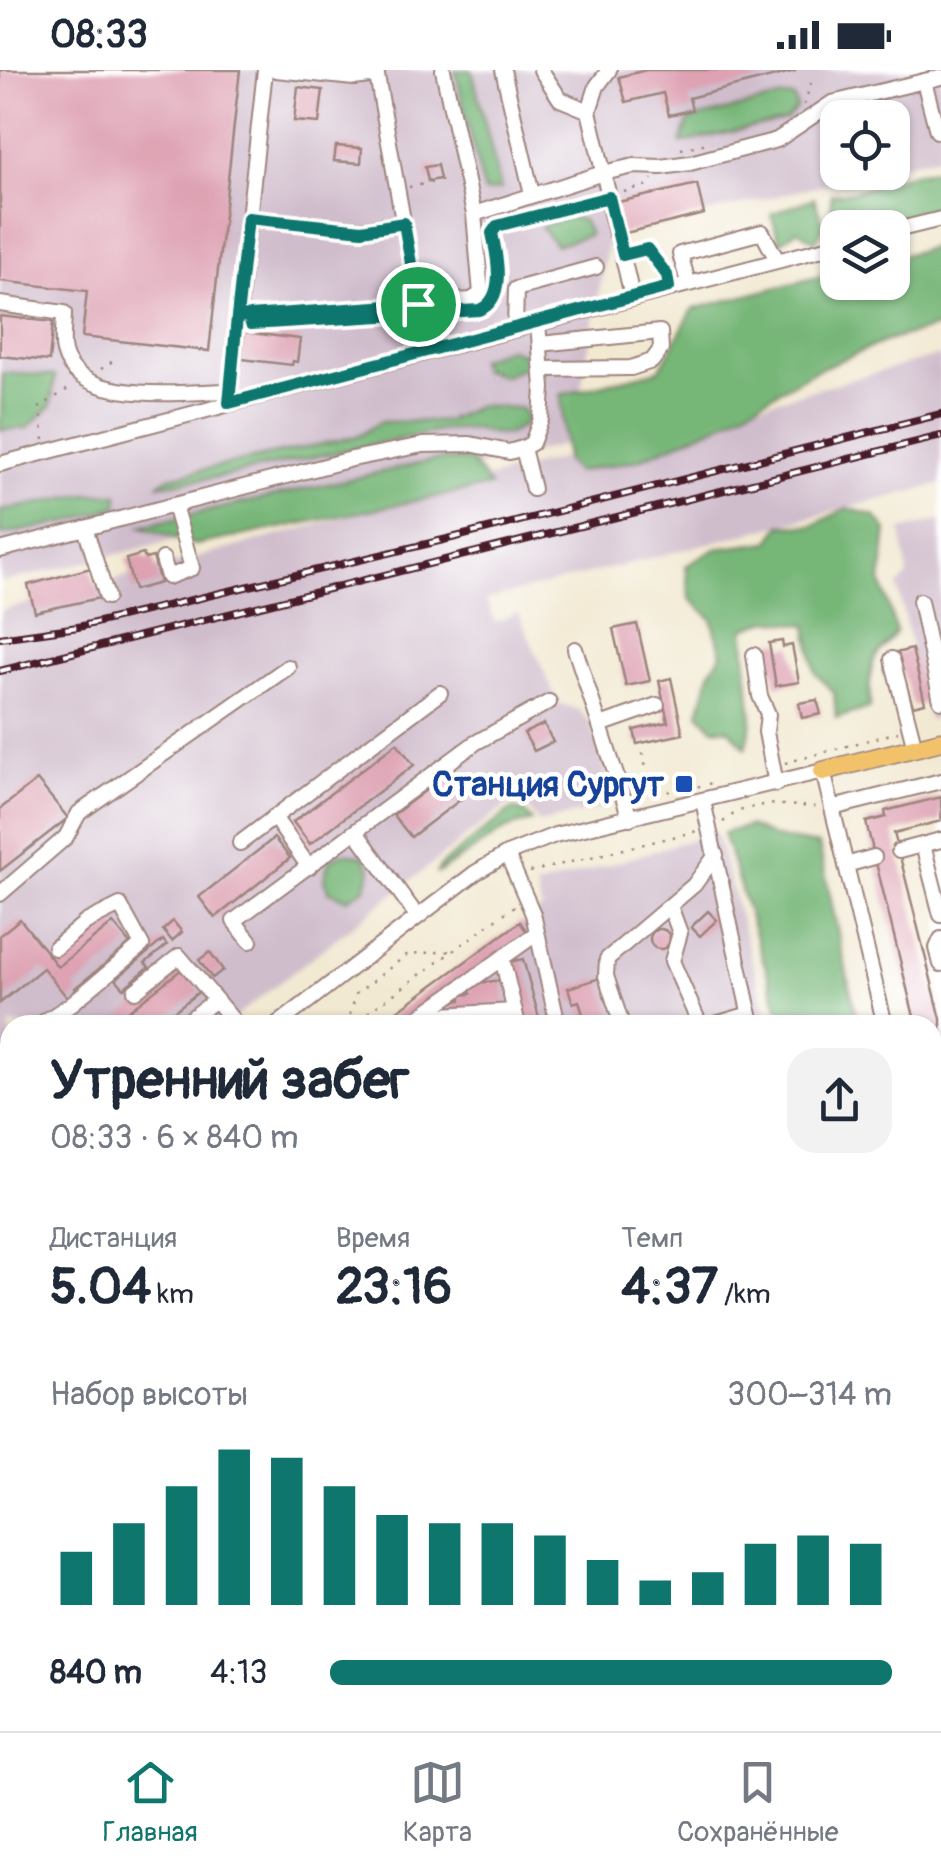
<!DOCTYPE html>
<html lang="ru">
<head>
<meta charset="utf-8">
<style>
  body { margin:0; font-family:Pangolin,sans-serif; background:#f2f2f3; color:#1f2937; height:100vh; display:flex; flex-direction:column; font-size:38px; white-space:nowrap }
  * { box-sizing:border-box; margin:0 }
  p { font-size:32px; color:#747a83 }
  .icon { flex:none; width:55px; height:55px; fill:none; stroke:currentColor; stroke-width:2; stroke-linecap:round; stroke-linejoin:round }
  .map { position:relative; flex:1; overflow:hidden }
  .side { position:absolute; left:0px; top:945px; width:942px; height:718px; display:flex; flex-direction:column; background:#fff; border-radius:30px 30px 0 0; box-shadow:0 2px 8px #0004 }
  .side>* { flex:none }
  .fabs { position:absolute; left:820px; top:30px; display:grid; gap:20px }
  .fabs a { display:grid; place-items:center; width:90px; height:90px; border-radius:20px; background:#fff; box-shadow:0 2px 8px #0004; font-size:50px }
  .pin { position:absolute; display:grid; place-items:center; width:85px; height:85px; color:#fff; margin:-42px; border:5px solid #fff; border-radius:50%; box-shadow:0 2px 10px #0007 }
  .round { display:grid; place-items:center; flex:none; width:105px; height:105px; border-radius:30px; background:#f2f2f3 }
  .summary { display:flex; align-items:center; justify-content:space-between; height:170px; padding:0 50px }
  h1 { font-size:55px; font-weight:700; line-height:75px }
  .figures { display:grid; grid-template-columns:repeat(3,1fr); gap:15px; height:170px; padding:10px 50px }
  .figures div { display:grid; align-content:center }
  .figures b { font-size:50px; font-weight:700 }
  .figures small { font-size:28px; font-weight:400 }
  .figures p { font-size:28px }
  .chart { height:280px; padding:20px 50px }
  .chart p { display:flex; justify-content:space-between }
  .chart svg { width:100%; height:180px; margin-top:10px; stroke:#0f766e; stroke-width:6 }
  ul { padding:0 50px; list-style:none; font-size:32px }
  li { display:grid; grid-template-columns:160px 120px 1fr; align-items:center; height:75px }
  li i { height:25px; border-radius:12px; background:#0f766e }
  .status { display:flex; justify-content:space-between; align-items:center; height:70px; padding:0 50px; background:#fff; direction:ltr }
  .status svg { height:28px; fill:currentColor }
  .dock { display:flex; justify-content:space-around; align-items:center; height:140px; border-top:2px solid #e0e1e3; background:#fff; font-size:28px; color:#747a83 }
  .dock a { display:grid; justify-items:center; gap:5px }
  .dock .on { color:#0f766e }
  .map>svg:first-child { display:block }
</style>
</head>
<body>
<div class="status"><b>08:33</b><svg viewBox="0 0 49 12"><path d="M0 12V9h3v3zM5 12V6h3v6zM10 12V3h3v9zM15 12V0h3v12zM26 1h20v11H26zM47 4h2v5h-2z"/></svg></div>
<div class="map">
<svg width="941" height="1661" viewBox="0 0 941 1661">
  <rect width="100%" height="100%" fill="#fff"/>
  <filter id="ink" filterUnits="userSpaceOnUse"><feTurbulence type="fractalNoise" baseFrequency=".01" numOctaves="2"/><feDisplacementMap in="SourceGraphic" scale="20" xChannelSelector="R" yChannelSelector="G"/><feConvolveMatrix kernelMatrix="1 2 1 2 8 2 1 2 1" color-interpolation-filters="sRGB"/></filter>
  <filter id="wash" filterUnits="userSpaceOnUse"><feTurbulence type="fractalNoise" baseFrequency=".0048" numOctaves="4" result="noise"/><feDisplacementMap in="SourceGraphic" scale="40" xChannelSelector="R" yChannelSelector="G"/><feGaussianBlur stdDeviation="2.25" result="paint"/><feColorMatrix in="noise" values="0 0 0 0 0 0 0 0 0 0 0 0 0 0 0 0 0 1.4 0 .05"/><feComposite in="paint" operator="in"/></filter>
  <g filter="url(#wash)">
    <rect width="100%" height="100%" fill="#f2e9d2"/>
    <g fill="#d0bdcc">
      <polygon points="0,0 941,0 941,85 893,97 892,48 838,48 838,102 872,103 609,167 571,373 0,513"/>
      <polygon points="941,285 941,414 486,530 495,552 518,542 558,633 579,640 589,651 614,725 610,736 539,753 519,726 225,955 10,955 10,1114 0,1122 0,541"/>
      <polygon points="941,450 941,647 929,650 897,516 908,506 901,460"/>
      <polygon points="716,762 770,955 378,955 542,839 536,817"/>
      <polygon points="123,1653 340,1653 311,1661 126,1661"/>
    </g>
    <g fill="#76b677" stroke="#606a51" stroke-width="2.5">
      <polygon points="455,0 472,0 501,119 484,122"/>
      <polygon points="783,27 794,28 797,38 786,50 681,73 689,50"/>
      <polygon points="941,99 941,138 863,157 837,154 831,139 831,124 853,122 913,103"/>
      <polygon points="814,128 824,157 815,171 797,160 780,173 771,144"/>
      <polygon points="570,146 583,151 589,165 556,175 541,157"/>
      <polygon points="941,175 941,256 886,271 814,301 719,355 637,390 576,402 566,392 561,325 659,300 693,239 837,202 838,212 892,212 893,188"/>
      <polygon points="508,278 524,284 530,294 504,306 481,299 478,290"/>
      <polygon points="3,303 55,306 51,336 27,358 0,360"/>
      <path d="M478,336L521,338L528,350C503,375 498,361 469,359C461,359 452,360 444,360L218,407L157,415L170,407L359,366L380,352L447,351Z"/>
      <polygon points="435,390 469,390 490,416 195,475 141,456"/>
      <polygon points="86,424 118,424 118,436 69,452 0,465 0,441"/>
      <path d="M847,438L875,446L887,460L881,511L896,562C891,571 880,579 875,588C868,602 870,622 870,638L836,648L834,623L815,603L807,555L768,550L744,559L752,652L746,678L729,659L713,658L699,643L711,600L722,584L712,549L690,529L686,496L716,479L769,472L781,455L812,456Z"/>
      <polygon points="512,739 524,742 532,751 506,759 436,804 441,795"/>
      <polygon points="749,756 775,768 819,775 858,955 811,955 779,940 723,763"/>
      <polygon points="342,783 364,786 371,800 365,818 347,829 330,822 324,810 329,791"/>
      <polygon points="10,1424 10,1652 122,1653 126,1661 0,1661 0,1433"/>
      <polygon points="933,1492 941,1493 941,1661 296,1661 336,1652 932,1652"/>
    </g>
    <g id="blocks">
      <g fill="#dea2b3">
        <polygon points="0,0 240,0 209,281 82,267 87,221 0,211"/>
        <polygon points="646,0 795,0 795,1 689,28 692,40 669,45 663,23 626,32 619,7"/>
        <polygon points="298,17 323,20 319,53 294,51"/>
        <polygon points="336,76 362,78 361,93 334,91"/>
        <polygon points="437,95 440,109 428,111 425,97"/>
        <polygon points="697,114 704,144 609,167 601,136"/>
        <polygon points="0,246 53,252 49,291 0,286"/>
        <polygon points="228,260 300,269 297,292 293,291 292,295 225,287"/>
        <polygon points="143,484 145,489 153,487 160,513 134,520 126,489"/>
        <polygon points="91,498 99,528 35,542 28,515"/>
        <polygon points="637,554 650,611 626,616 613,559"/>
        <polygon points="782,571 783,577 792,575 799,612 776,616 769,573"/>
        <polygon points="912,579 925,633 913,636 896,583"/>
        <polygon points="671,608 683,664 637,674 634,660 668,652 659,611"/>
        <polygon points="817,630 821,644 802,648 799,633"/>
        <polygon points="544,654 553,672 534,681 524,663"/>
        <polygon points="397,673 414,695 310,774 293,752"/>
        <polygon points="451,701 468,724 411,767 393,745"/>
        <polygon points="37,710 68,748 0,801 0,739"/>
        <polygon points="941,727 941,751 894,763 941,949 941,969 932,971 932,955 916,955 866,752 886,747 885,741"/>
        <polygon points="274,768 290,788 215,848 199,827"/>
        <polygon points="708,841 717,850 700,866 691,857"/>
        <polygon points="20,849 58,897 113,853 130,874 75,918 79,924 70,931 43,898 0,933 0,865"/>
        <polygon points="173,851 182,862 172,871 163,860"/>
        <polygon points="520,852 527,862 401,955 378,955"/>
        <circle cx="660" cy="869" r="10"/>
        <polygon points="163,870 167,875 145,893 149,897 124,918 116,909"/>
        <polygon points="210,882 223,900 212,908 199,890"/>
        <polygon points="523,889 541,955 526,955 509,892"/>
        <polygon points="182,899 200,921 156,955 110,955"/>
        <polygon points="600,908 616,955 586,955 579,931 573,933 568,918"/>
        <polygon points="503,910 506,935 451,941 450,932 461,930 461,925 471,924 469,914"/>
        <polygon points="10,1362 10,1387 7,1390 0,1380 0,1369"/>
        <polygon points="261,1652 281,1652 284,1661 236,1661"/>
      </g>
    </g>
  </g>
  <g filter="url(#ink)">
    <use href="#blocks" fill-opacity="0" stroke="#9e847e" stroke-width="2.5"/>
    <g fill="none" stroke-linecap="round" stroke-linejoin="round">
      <defs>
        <g id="minor">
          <polyline points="276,0 354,8 377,5"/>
          <polyline points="376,0 418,234"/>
          <polyline points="503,0 532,124"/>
          <polyline points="541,0 560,29 589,41"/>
          <polyline points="609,0 597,16 589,41 632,226"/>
          <polyline points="924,11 937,61 941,60"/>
          <polyline points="474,144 603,103 634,96 661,97 690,93 777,70 832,33 941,7"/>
          <polyline points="248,148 362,159 403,153"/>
          <polyline points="892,161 941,149"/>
          <polyline points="688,212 680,184 762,162 777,190"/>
          <path d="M0,234L64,243C64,255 61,271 64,282C78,337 186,321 230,321"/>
          <polyline points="237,247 471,230 481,224 474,144 443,0"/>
          <polyline points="515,258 516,219 596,197"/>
          <polyline points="540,274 660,262 661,279 652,291 631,298 542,299"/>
          <polyline points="229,333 265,0"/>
          <polyline points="523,378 533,419"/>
          <polyline points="0,394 838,175"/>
          <polyline points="85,458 107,527"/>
          <polyline points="0,480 352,389 423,375 470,374 509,382 523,378 532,373 541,349 543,318 538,252"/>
          <polyline points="163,489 168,507 192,498 174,435"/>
          <polyline points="920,531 941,631"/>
          <polyline points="575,579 630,748"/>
          <polyline points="754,585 760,626 768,644 766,662 776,714"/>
          <polyline points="892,589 915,678"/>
          <polyline points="600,655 657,635"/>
          <polyline points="703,731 752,955"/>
          <polyline points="832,738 941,711"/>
          <polyline points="274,747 309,797"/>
          <polyline points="356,762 417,846"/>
          <polyline points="240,773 440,623"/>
          <polyline points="923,775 941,845"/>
          <polyline points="899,781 941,770"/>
          <polyline points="507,784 533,844 558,955"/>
          <polyline points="846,795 874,787"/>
          <polyline points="0,824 66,767 79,743 288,597"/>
          <polyline points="670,836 680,863 672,891 700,955"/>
          <polyline points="941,869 937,878 941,894"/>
          <polyline points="250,871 234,851 475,673 549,632"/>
          <polyline points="502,888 518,955"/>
          <polyline points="135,921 179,886 237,955"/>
          <polyline points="421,946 515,941"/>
          <polyline points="39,955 70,935 142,875 120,835 86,852 55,878"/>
          <polyline points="182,955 216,930"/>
          <polyline points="277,955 475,803 507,784 555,765 823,701 885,955"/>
          <polyline points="408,955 536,864"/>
          <polyline points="622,955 606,906 607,889 694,815 716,785"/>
          <polyline points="712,955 750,944"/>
          <polyline points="0,980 10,973"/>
          <polyline points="936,980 941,1005"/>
          <polyline points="0,1007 10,1016"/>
          <polyline points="932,1042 941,1039"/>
          <polyline points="0,1089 10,1086"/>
          <polyline points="932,1107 941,1105"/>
          <polyline points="932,1140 941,1177"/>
          <polyline points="0,1161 10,1154"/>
          <polyline points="0,1213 10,1223"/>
          <polyline points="932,1225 941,1222"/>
          <polyline points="932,1285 941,1291"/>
          <polyline points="0,1411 10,1405"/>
          <polyline points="932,1412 941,1410"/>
          <polyline points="932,1435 940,1468"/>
          <polyline points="158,1652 161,1661"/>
          <polyline points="207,1661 234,1652"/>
        </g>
        <polyline id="major" points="823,701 941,671"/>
      </defs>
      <use href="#minor" stroke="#9e847e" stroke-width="18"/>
      <use href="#major" stroke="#9e847e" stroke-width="21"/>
      <g stroke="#9e847e" stroke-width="2.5" stroke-dasharray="2.5 8" stroke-linecap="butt">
        <polyline points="804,35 811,13"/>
        <polyline points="681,79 712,72"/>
        <polyline points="409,117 450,109"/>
        <polyline points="624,122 648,115 652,109"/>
        <polyline points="637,181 647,179 666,205"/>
        <polyline points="495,217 498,195 493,163 497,156 597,130"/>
        <polyline points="101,299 116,289"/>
        <polyline points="44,370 40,337 73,316"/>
        <polyline points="643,683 649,713 657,712 671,723 712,713"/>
        <polyline points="785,693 898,662"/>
        <polyline points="723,752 738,741 767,734 816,737"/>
        <polyline points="530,802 697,761"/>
        <polyline points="347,955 356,924 408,884 453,881"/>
        <polyline points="351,955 516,835"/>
        <polyline points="1,1200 10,1194"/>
      </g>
      <use href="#minor" stroke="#fff" stroke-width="14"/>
      <use href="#major" stroke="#f2c26a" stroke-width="18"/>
      <defs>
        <g id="rail">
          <polyline points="0,568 78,557 460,466 941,344"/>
          <polyline points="0,601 941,366"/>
        </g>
      </defs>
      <use href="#rail" stroke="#4a1f2b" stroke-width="8"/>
      <use href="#rail" stroke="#fff" stroke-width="4" stroke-dasharray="11" stroke-linecap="butt"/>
    </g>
  </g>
  <g fill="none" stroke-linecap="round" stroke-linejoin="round" filter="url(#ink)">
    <defs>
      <path id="route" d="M418,234L249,246L237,247L229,333L669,217L667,205L647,179L623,185L609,127L497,156L492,163C497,186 507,229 479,240L251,254L249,246L237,247L248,148L362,160L404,153L418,234"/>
    </defs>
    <use href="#route" stroke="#fff" stroke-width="20"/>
    <use href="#route" stroke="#0f766e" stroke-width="12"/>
  </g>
  <rect fill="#1a4fb4" stroke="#fff" stroke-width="4" x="674" y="704" width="20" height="20" rx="5"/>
  <g text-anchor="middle" stroke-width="9" stroke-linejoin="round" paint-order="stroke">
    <g font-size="35" font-weight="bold" fill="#164399" stroke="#fff" text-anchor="end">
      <text x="664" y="726">Станция Сургут</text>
    </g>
  </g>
</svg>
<div class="fabs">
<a><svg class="icon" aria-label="locate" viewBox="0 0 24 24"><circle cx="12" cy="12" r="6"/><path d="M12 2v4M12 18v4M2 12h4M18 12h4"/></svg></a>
<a><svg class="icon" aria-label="layers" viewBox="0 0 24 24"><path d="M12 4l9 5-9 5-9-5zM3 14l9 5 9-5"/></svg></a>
</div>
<div class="pin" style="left:418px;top:234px;background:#1e9e55"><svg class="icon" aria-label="arrive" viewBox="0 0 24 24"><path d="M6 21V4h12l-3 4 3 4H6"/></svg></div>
<section class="side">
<div class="summary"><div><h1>Утренний забег</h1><p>08:33 · 6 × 840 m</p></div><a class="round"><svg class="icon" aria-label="share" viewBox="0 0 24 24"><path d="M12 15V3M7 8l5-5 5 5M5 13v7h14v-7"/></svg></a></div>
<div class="figures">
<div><p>Дистанция</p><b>5.04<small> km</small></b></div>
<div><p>Время</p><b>23:16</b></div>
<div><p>Темп</p><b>4:37<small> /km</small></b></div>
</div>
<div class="chart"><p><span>Набор высоты</span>300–314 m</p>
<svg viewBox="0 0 160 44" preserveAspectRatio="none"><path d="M5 44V31M15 44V24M25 44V15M35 44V6M45 44V8M55 44V15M65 44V22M75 44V24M85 44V24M95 44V27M105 44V33M115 44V38M125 44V36M135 44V29M145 44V27M155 44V29"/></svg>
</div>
<ul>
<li><b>840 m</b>4:13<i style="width:100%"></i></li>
</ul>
</section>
</div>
<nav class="dock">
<a class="on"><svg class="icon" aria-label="home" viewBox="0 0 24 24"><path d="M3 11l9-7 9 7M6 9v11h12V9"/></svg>Главная</a>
<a><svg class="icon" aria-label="map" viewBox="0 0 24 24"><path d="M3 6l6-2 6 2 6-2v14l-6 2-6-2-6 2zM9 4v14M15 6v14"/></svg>Карта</a>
<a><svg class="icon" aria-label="saved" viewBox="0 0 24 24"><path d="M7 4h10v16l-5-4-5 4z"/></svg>Сохранённые</a>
</nav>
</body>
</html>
